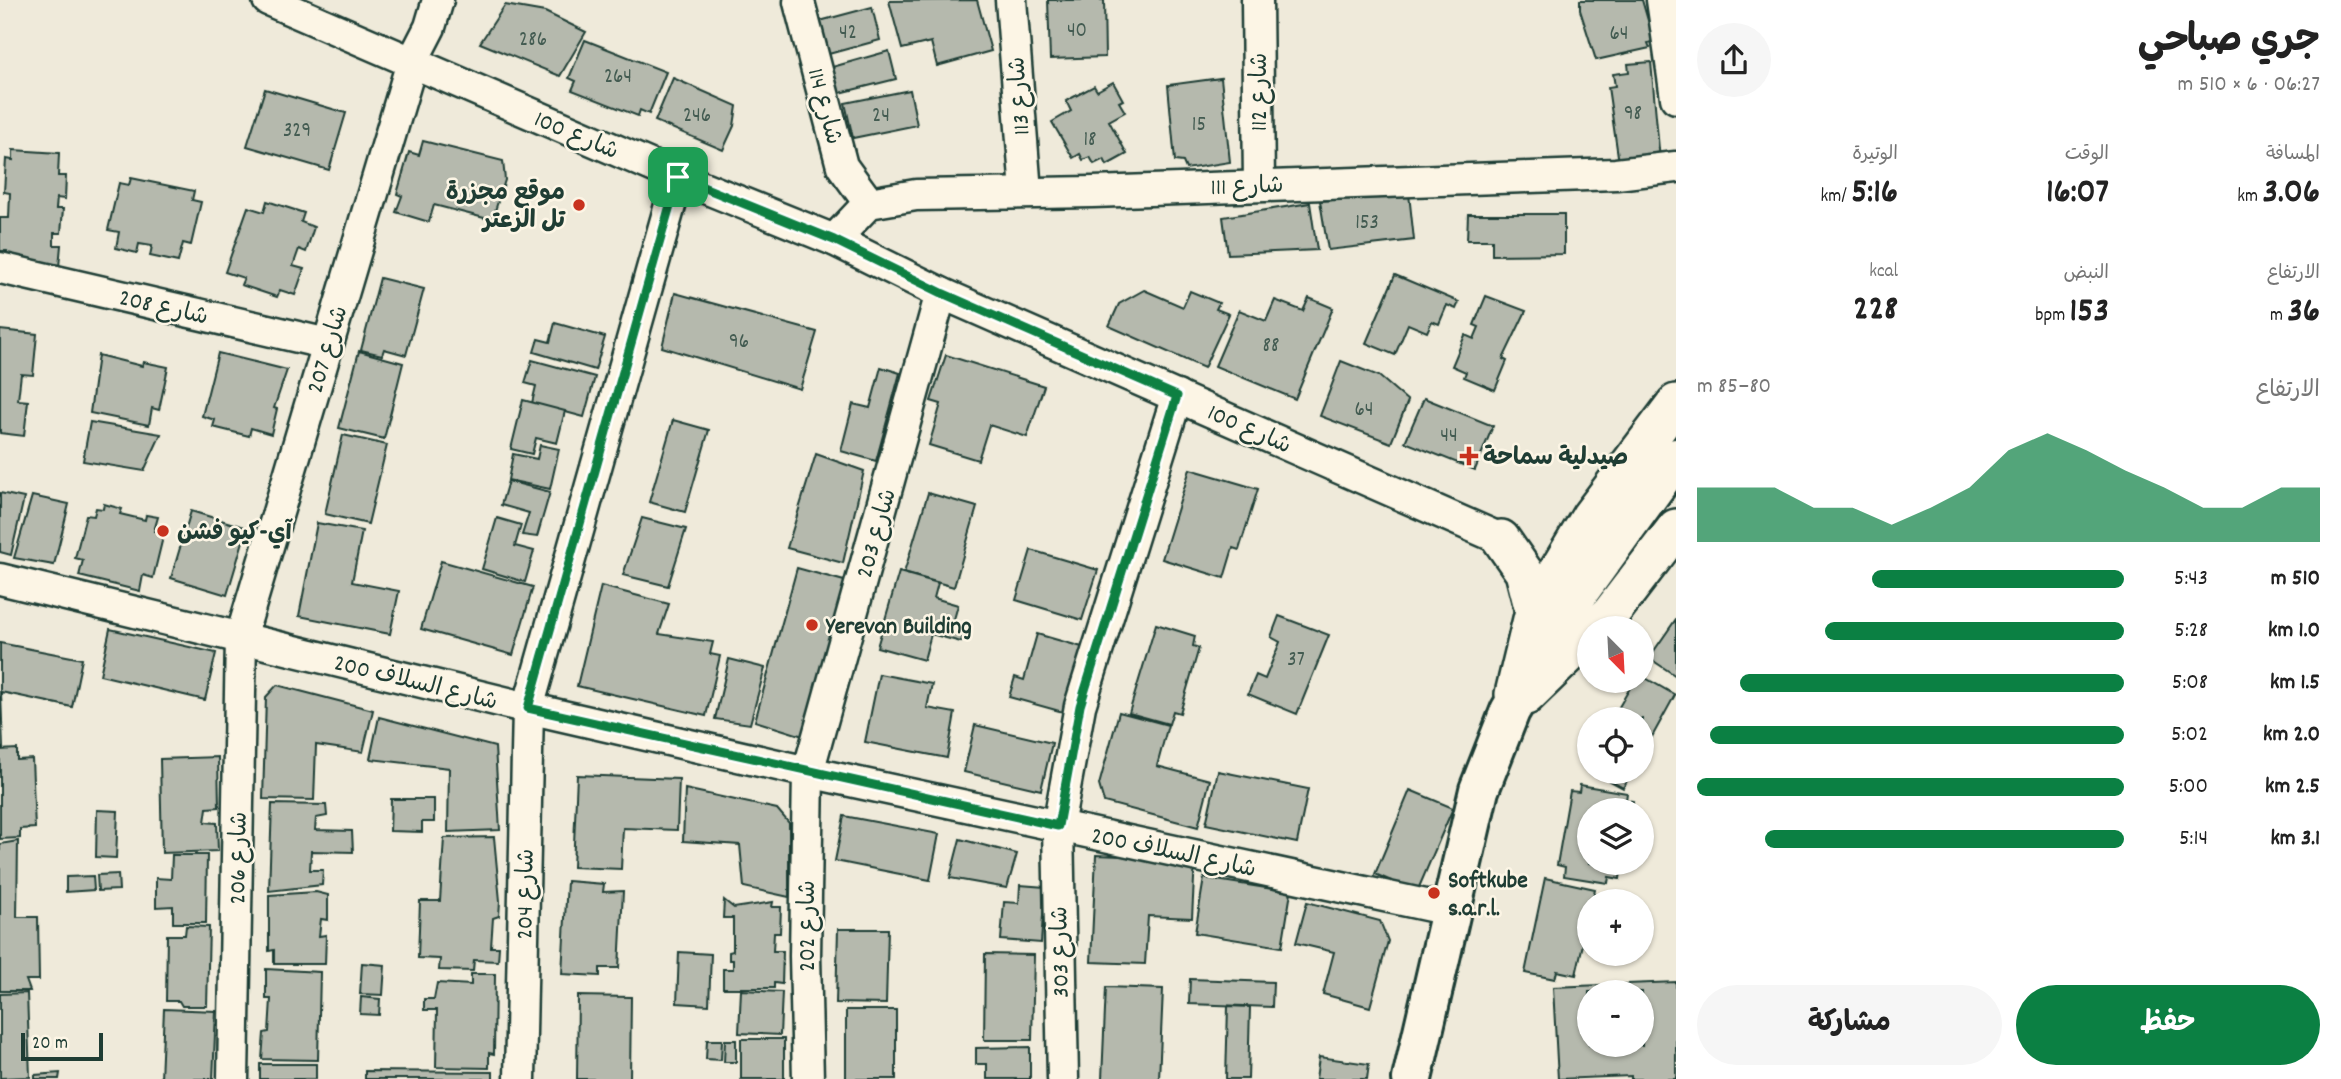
<!DOCTYPE html>
<html lang="ar">
<head>
<meta charset="utf-8">
<style>
  body { margin:0; font-family:Dekko,"Playpen Sans Arabic",sans-serif; background:#f6f6f6; color:#222; direction:rtl; height:100vh; display:flex; flex-direction:column; font-size:26px; white-space:nowrap }
  * { box-sizing:border-box; margin:0 }
  p { font-size:23px; color:#767676 }
  .icon { flex:none; width:38px; height:38px; fill:none; stroke:currentColor; stroke-width:2; stroke-linecap:round; stroke-linejoin:round }
  .map { position:relative; flex:1; overflow:hidden; direction:ltr }
  .drawer { display:flex; flex-direction:column; background:#fff; width:665px }
  .drawer>* { flex:none }
  .needle { width:46px; rotate:156deg }
  .buttons { position:absolute; left:1577px; top:616px; display:grid; gap:14px }
  .buttons a { display:grid; place-items:center; width:77px; height:77px; border-radius:50%; background:#fff; box-shadow:0 2px 5px #0004; font-size:35px }
  .scale { position:absolute; left:21px; bottom:18px; width:82px; box-sizing:border-box; padding-left:7px; border:4px solid #1f3d34; border-top:0; font-size:19px; line-height:24px; white-space:nowrap; color:#1f3d34; -webkit-text-stroke:5px #fcf5e5; paint-order:stroke }
  .pin { position:absolute; display:grid; place-items:center; width:60px; height:60px; color:#fff; margin:-30px; border-radius:14px; box-shadow:0 4px 10px #0006 }
  .round { display:grid; place-items:center; flex:none; width:74px; height:74px; border-radius:37px; background:#f6f6f6 }
  .head { display:flex; align-items:center; justify-content:space-between; height:119px; padding:0 21px }
  h1 { font-size:38px; font-weight:700; line-height:52px }
  .figures { display:grid; grid-template-columns:repeat(3,1fr); gap:10px; height:119px; padding:7px 21px }
  .figures div { display:grid; align-content:center }
  .figures b { font-size:35px; font-weight:700 }
  .figures small { font-size:19px; font-weight:400 }
  .figures p { font-size:19px }
  .chart { height:196px; padding:14px 21px }
  .chart p { display:flex; justify-content:space-between }
  .chart svg { width:100%; height:126px; margin-top:7px; fill:#0b8043; opacity:.7 }
  .button { display:flex; gap:14px; margin-top:auto; padding:14px 21px }
  .button a { flex:1; height:80px; border-radius:42px; background:#0b8043; color:#fff; font-size:28px; font-weight:700; line-height:80px; text-align:center }
  .button a+a { background:#f6f6f6; color:#222 }
  ul { padding:0 21px; list-style:none; font-size:23px }
  li { display:grid; grid-template-columns:112px 84px 1fr; align-items:center; height:52px }
  li i { height:18px; border-radius:9px; background:#0b8043 }
  main { display:flex; flex:1; min-height:0 }
  .map>svg:first-child { display:block }
</style>
</head>
<body>
<main>
<section class="drawer">
<div class="head"><div><h1>جري صباحي</h1><p>06:27 · 6 × 510 m</p></div><a class="round"><svg class="icon" aria-label="share" viewBox="0 0 24 24"><path d="M12 15V3M7 8l5-5 5 5M5 13v7h14v-7"/></svg></a></div>
<div class="figures">
<div><p>المسافة</p><b>3.06<small> km</small></b></div>
<div><p>الوقت</p><b>16:07</b></div>
<div><p>الوتيرة</p><b>5:16<small> /km</small></b></div>
</div>
<div class="figures">
<div><p>الارتفاع</p><b>36<small> m</small></b></div>
<div><p>النبض</p><b>153<small> bpm</small></b></div>
<div><p>kcal</p><b>228</b></div>
</div>
<div class="chart"><p><span>الارتفاع</span>80–85 m</p>
<svg viewBox="0 0 160 44" preserveAspectRatio="none"><path d="M0 44V25L10 25L20 25L30 32L40 32L50 38L60 32L70 25L80 12L90 6L100 12L110 19L120 25L130 32L140 32L150 25L160 25V44z"/></svg>
</div>
<ul>
<li><b>510 m</b>5:43<i style="width:59%"></i></li>
<li><b>1.0 km</b>5:28<i style="width:70%"></i></li>
<li><b>1.5 km</b>5:08<i style="width:90%"></i></li>
<li><b>2.0 km</b>5:02<i style="width:97%"></i></li>
<li><b>2.5 km</b>5:00<i style="width:100%"></i></li>
<li><b>3.1 km</b>5:14<i style="width:84%"></i></li>
</ul>
<div class="button"><a>حفظ</a><a>مشاركة</a></div>
</section>
<div class="map">
<svg width="1676" height="1079" viewBox="0 0 1676 1079">
  <rect width="100%" height="100%" fill="#efeada"/>
  <filter id="ink" filterUnits="userSpaceOnUse"><feTurbulence type="fractalNoise" baseFrequency=".0143" numOctaves="2"/><feDisplacementMap in="SourceGraphic" scale="14" xChannelSelector="R" yChannelSelector="G"/><feConvolveMatrix kernelMatrix="1 2 1 2 8 2 1 2 1" color-interpolation-filters="sRGB"/></filter>
  <g filter="url(#ink)">
    <g fill="#b5b9ad" stroke="#1f3d34" stroke-width="2" fill-rule="evenodd">
      <polygon points="977,0 991,51 937,66 931,42 902,49 889,1"/>
      <polygon points="1048,0 1104,0 1105,57 1050,59"/>
      <polygon points="1580,0 1642,0 1654,41 1648,43 1650,48 1596,60 1580,10"/>
      <polygon points="505,5 545,12 586,32 560,76 480,43"/>
      <polygon points="872,7 880,40 825,55 816,22"/>
      <polygon points="585,40 666,72 649,114 640,110 638,116 572,90 576,81 569,78"/>
      <polygon points="889,51 896,79 836,94 829,68"/>
      <polygon points="1651,62 1660,160 1619,163 1608,87 1615,86 1613,74 1629,72 1628,64"/>
      <polygon points="673,78 737,106 734,126 723,150 655,121"/>
      <polygon points="1221,78 1230,162 1186,169 1183,162 1175,161 1168,85"/>
      <polygon points="1113,82 1123,100 1119,102 1125,112 1109,121 1127,154 1107,165 1104,159 1094,164 1090,157 1083,160 1080,154 1073,158 1052,122 1071,111 1066,101 1094,86 1097,91"/>
      <polygon points="265,89 346,113 329,170 247,146"/>
      <polygon points="910,90 917,125 853,138 845,103"/>
      <polygon points="423,141 503,161 505,180 492,220 434,205 429,222 396,212 402,196 397,194 409,152 419,155"/>
      <polygon points="13,150 59,153 58,176 66,176 65,199 57,198 56,209 63,209 61,233 54,233 54,245 61,245 59,267 6,264 7,251 0,251 0,218 9,218 10,193 4,192 6,159 13,160"/>
      <polygon points="131,178 194,191 192,200 201,202 191,245 183,243 178,262 150,256 152,246 139,244 137,253 116,248 119,232 108,230 119,183 129,185"/>
      <polygon points="1409,194 1414,240 1328,250 1320,201"/>
      <polygon points="267,201 304,213 301,222 314,227 306,252 299,249 293,266 304,269 295,295 280,290 277,297 241,285 244,278 225,272 248,207 264,212"/>
      <polygon points="1310,203 1317,250 1228,254 1223,217"/>
      <polygon points="1468,214 1564,214 1564,254 1492,255 1492,240 1467,240"/>
      <polygon points="1395,275 1459,302 1456,309 1447,305 1439,324 1432,321 1427,332 1408,324 1395,355 1366,343"/>
      <polygon points="380,278 424,289 406,355 384,349 382,355 361,350"/>
      <polygon points="1144,290 1183,307 1190,291 1219,303 1216,309 1229,314 1204,368 1109,326 1119,304"/>
      <polygon points="675,293 817,332 800,389 662,347"/>
      <polygon points="1486,296 1526,311 1503,359 1507,361 1495,390 1464,377 1466,372 1452,366 1465,335 1474,339 1479,327 1474,325"/>
      <polygon points="1309,298 1333,308 1295,399 1215,366 1239,310 1266,321 1275,300 1303,311"/>
      <polygon points="555,323 605,337 595,370 534,352 538,339 550,342"/>
      <polygon points="0,330 37,334 33,375 21,374 18,400 28,401 24,436 0,433"/>
      <polygon points="359,351 403,363 384,439 339,428"/>
      <polygon points="218,353 287,370 274,408 277,409 271,434 251,428 249,436 213,427 215,420 202,416"/>
      <polygon points="98,355 142,366 143,362 168,367 159,410 152,408 149,425 90,413"/>
      <polygon points="946,355 1044,386 1027,437 989,425 978,460 929,445 941,404 931,401"/>
      <polygon points="532,360 595,377 584,417 532,403 536,386 525,383"/>
      <polygon points="1341,361 1379,376 1408,401 1391,443 1320,416"/>
      <polygon points="881,367 900,373 876,461 841,451 853,404 870,408"/>
      <polygon points="1424,398 1493,426 1475,470 1405,442"/>
      <polygon points="523,400 565,411 557,443 536,438 532,454 511,449"/>
      <polygon points="673,420 709,430 685,512 649,502"/>
      <polygon points="90,422 161,434 144,471 83,461"/>
      <polygon points="343,435 387,445 368,524 325,514"/>
      <polygon points="540,445 559,449 550,489 508,480 513,454 537,459"/>
      <polygon points="816,454 864,471 843,563 787,548"/>
      <polygon points="1190,469 1258,489 1239,550 1233,548 1224,578 1162,559"/>
      <polygon points="508,481 550,492 537,537 522,535 529,513 501,505"/>
      <polygon points="0,493 24,498 11,555 0,552"/>
      <polygon points="928,493 977,507 954,587 904,573"/>
      <polygon points="32,496 69,504 54,565 14,558"/>
      <polygon points="104,504 122,509 120,514 145,520 146,515 158,517 154,531 164,533 153,578 143,575 140,591 79,576 83,560 75,558 86,515 94,516 96,508 103,509"/>
      <polygon points="191,511 247,528 227,595 171,578"/>
      <polygon points="497,518 521,525 515,546 534,551 525,582 482,569"/>
      <polygon points="642,518 686,529 668,586 623,575"/>
      <polygon points="317,523 362,531 352,582 399,591 390,634 299,616"/>
      <polygon points="1031,550 1098,570 1082,620 1016,600"/>
      <polygon points="441,561 533,587 513,655 421,629"/>
      <polygon points="797,568 855,584 803,736 755,721"/>
      <polygon points="899,572 938,583 934,598 958,605 953,623 966,626 961,642 931,634 924,660 877,647"/>
      <polygon points="601,586 669,604 659,634 713,642 710,654 720,656 706,716 577,686"/>
      <polygon points="1279,616 1329,635 1297,714 1248,694 1256,675 1265,679 1280,642 1271,637"/>
      <polygon points="1676,619 1676,676 1649,658"/>
      <polygon points="1156,624 1195,636 1193,646 1199,648 1180,713 1173,711 1169,724 1129,713"/>
      <polygon points="110,629 216,653 205,700 100,675"/>
      <polygon points="1037,634 1082,647 1063,712 1009,697 1015,677 1024,680"/>
      <polygon points="0,643 82,659 72,707 1,692 3,748 0,748"/>
      <polygon points="729,659 765,668 750,724 715,719"/>
      <polygon points="879,674 932,684 927,708 955,713 947,758 865,742"/>
      <polygon points="1642,676 1675,695 1642,755 1642,719 1612,719 1634,681 1642,681"/>
      <polygon points="277,685 373,710 363,752 316,745 314,800 263,799 266,697"/>
      <polygon points="1119,712 1168,725 1157,766 1210,780 1198,827 1104,802 1099,785"/>
      <polygon points="379,717 495,747 500,830 448,832 449,768 370,759"/>
      <polygon points="975,725 1052,743 1041,790 964,772"/>
      <polygon points="17,749 17,760 32,759 35,828 20,829 20,838 0,839 0,750"/>
      <polygon points="218,757 219,807 207,808 205,822 217,823 218,851 162,853 160,759"/>
      <polygon points="1218,771 1308,789 1297,843 1206,824"/>
      <polygon points="1594,772 1632,772 1623,788"/>
      <polygon points="577,775 679,779 677,830 623,828 621,869 573,867"/>
      <polygon points="1580,785 1627,793 1626,800 1633,801 1632,810 1589,810 1589,863 1622,863 1620,879 1609,877 1608,883 1564,876 1565,867 1557,865 1570,791 1579,792"/>
      <polygon points="685,789 777,809 789,823 789,897 744,887 740,845 683,841"/>
      <polygon points="1410,790 1453,808 1417,892 1375,874"/>
      <polygon points="391,799 434,799 434,822 422,822 422,832 390,831"/>
      <polygon points="272,804 326,805 327,816 316,818 315,830 352,831 353,852 311,851 310,870 323,870 322,885 269,891"/>
      <polygon points="97,810 118,811 116,858 96,857"/>
      <polygon points="844,816 939,834 930,880 835,861"/>
      <polygon points="494,837 500,901 499,916 493,918 491,947 499,947 498,961 474,960 473,971 439,970 440,959 418,958 420,901 440,901 444,838"/>
      <polygon points="960,839 1017,854 1007,888 950,878"/>
      <polygon points="18,841 17,917 38,917 39,980 26,980 30,991 0,991 0,844"/>
      <polygon points="172,855 207,855 206,923 173,923 173,906 156,907 156,878 171,879"/>
      <polygon points="1096,855 1195,859 1192,918 1148,916 1145,964 1091,962"/>
      <polygon points="118,874 119,890 98,891 97,875"/>
      <polygon points="93,876 94,890 66,892 66,877"/>
      <polygon points="1204,878 1291,892 1282,947 1195,933"/>
      <polygon points="1545,878 1595,889 1592,901 1589,901 1589,917 1576,975 1557,971 1555,979 1525,973"/>
      <polygon points="567,881 604,884 603,892 623,891 619,968 600,968 600,976 562,974"/>
      <polygon points="1020,885 1045,887 1041,943 1001,940 1004,902 1019,903"/>
      <polygon points="316,892 328,895 328,920 321,919 319,936 326,935 325,964 274,964 274,950 269,951 269,895"/>
      <polygon points="724,900 734,908 773,902 772,907 781,907 780,933 774,933 773,951 783,951 782,984 774,983 774,988 723,988 723,969 733,969 733,960 729,960 729,952 733,951 733,918 723,918"/>
      <polygon points="1307,902 1380,921 1388,941 1370,1007 1323,994 1334,952 1296,943"/>
      <polygon points="186,926 209,927 207,1006 182,1006 179,1001 166,1001 167,935 185,935"/>
      <polygon points="838,929 888,929 886,1004 836,1003"/>
      <polygon points="679,952 711,954 709,1005 677,1003"/>
      <polygon points="985,954 1034,955 1032,1040 984,1040"/>
      <polygon points="362,963 385,965 383,995 360,994"/>
      <polygon points="266,969 320,972 318,1060 262,1059 264,1033 269,1032 271,999 266,999"/>
      <polygon points="471,974 495,974 494,1054 489,1053 489,1068 436,1067 437,1010 424,1010 424,999 434,999 437,983 471,985"/>
      <polygon points="1190,979 1273,982 1272,1007 1189,1004"/>
      <path d="M1676,982V1079H1631V1076L1558,1079L1553,987ZM1589,992H1642V1045H1589Z"/>
      <polygon points="1106,987 1163,989 1159,1079 1102,1079"/>
      <polygon points="741,990 782,992 780,1035 739,1033"/>
      <polygon points="27,993 30,1077 0,1078 0,994"/>
      <polygon points="578,996 631,997 630,1079 577,1079"/>
      <polygon points="361,997 380,999 379,1015 360,1014"/>
      <polygon points="1228,1006 1250,1007 1248,1079 1226,1079"/>
      <polygon points="164,1009 216,1011 213,1079 161,1079"/>
      <rect x="846" y="1010" width="50" height="69"/>
      <rect x="741" y="1039" width="43" height="40"/>
      <polygon points="707,1040 722,1040 721,1060 706,1059"/>
      <polygon points="725,1040 736,1040 736,1062 724,1062"/>
      <polygon points="1030,1047 1030,1079 987,1079 987,1064 976,1064 976,1048"/>
      <polygon points="1319,1057 1369,1064 1367,1079 1316,1079"/>
      <rect x="260" y="1064" width="56" height="15"/>
      <polygon points="365,1071 493,1072 493,1079 365,1079"/>
      <polygon points="60,1073 59,1079 35,1079 35,1075"/>
    </g>
    <g fill="none" stroke-linecap="round" stroke-linejoin="round">
      <defs>
        <g id="minor">
          <polyline points="268,0 678,177 834,240 941,293 1501,539"/>
          <polyline points="1011,0 1026,192"/>
          <polyline points="1257,0 1259,184"/>
          <polyline points="1662,0 1676,98"/>
          <polyline points="799,2 842,166 869,203"/>
          <polyline points="834,240 869,203 916,195 1093,192 1616,174 1676,167"/>
          <polyline points="0,268 328,344"/>
          <polyline points="0,579 528,708 808,772 1449,910"/>
          <polyline points="233,1079 241,637 412,62 430,27 438,0"/>
          <polyline points="520,1079 528,708 678,177"/>
          <polyline points="808,1079 805,956 808,772 941,293"/>
          <polyline points="1063,1079 1058,826 1080,706 1177,396"/>
        </g>
        <g id="tertiary">
          <polyline points="1501,539 1524,572 1534,611"/>
          <polyline points="1596,628 1611,613 1676,528"/>
          <polyline points="1514,694 1534,611 1590,517 1676,403"/>
          <polyline points="1526,696 1589,635"/>
        </g>
        <polyline id="trunk" points="1412,1079 1479,790 1510,711 1581,589 1676,458"/>
      </defs>
      <use href="#minor" stroke="#1f3d34" stroke-width="35"/>
      <use href="#tertiary" stroke="#1f3d34" stroke-width="42"/>
      <use href="#trunk" stroke="#1f3d34" stroke-width="44"/>
      <use href="#minor" stroke="#fcf5e5" stroke-width="30"/>
      <use href="#tertiary" stroke="#fcf5e5" stroke-width="37"/>
      <use href="#trunk" stroke="#fcf5e5" stroke-width="38"/>
    </g>
  </g>
  <g fill="none" stroke-linecap="round" stroke-linejoin="round" filter="url(#ink)">
    <defs>
      <polygon id="route" points="678,177 834,240 942,293 1177,396 1080,706 1058,826 528,708"/>
    </defs>
    <use href="#route" stroke="#fff" stroke-width="14"/>
    <use href="#route" stroke="#0b8043" stroke-width="9"/>
  </g>
  <g fill="#c8321e" stroke="#fcf5e5" stroke-width="2.5">
    <circle cx="579" cy="205" r="7"/>
    <path d="M1465.5 445.5h7v7h7v7h-7v7h-7v-7h-7v-7h7z"/>
    <circle cx="163" cy="531" r="7"/>
    <circle cx="812" cy="625" r="7"/>
    <circle cx="1434" cy="893" r="7"/>
  </g>
  <g text-anchor="middle" stroke-width="5" stroke-linejoin="round" paint-order="stroke">
    <g font-size="21" fill="#445c52">
      <text x="1077" y="36">40</text>
      <text x="848" y="38">42</text>
      <text x="1619" y="39">64</text>
      <text x="533" y="45">286</text>
      <text x="618" y="82">264</text>
      <text x="1633" y="119">98</text>
      <text x="697" y="121">246</text>
      <text x="881" y="121">24</text>
      <text x="1199" y="130">15</text>
      <text x="297" y="136">329</text>
      <text x="1090" y="145">18</text>
      <text x="1367" y="228">153</text>
      <text x="739" y="347">96</text>
      <text x="1271" y="351">88</text>
      <text x="1364" y="415">64</text>
      <text x="1449" y="441">44</text>
      <text x="1296" y="665">37</text>
    </g>
    <g font-size="24" fill="#1f3d34" stroke="#fcf5e5">
      <text transform="translate(1258 92) rotate(-90)" y="8">شارع 112</text>
      <text transform="translate(1018 96) rotate(-94)" y="8">شارع 113</text>
      <text transform="translate(826 106) rotate(75)" y="8">شارع 114</text>
      <text transform="translate(577 134) rotate(23)" y="8">شارع 100</text>
      <text transform="translate(1247 185) rotate(-2)" y="8">شارع 111</text>
      <text transform="translate(164 306) rotate(13)" y="8">شارع 208</text>
      <text transform="translate(326 349) rotate(-73)" y="8">شارع 207</text>
      <text transform="translate(1250 428) rotate(24)" y="8">شارع 100</text>
      <text transform="translate(875 533) rotate(-74)" y="8">شارع 203</text>
      <text transform="translate(416 681) rotate(14)" y="8">200 شارع السلاف</text>
      <text transform="translate(1174 851) rotate(12)" y="8">200 شارع السلاف</text>
      <text transform="translate(237 858) rotate(-89)" y="8">شارع 206</text>
      <text transform="translate(524 894) rotate(-89)" y="8">شارع 204</text>
      <text transform="translate(806 926) rotate(-90)" y="8">شارع 202</text>
      <text transform="translate(1059 952) rotate(-91)" y="8">شارع 303</text>
    </g>
    <g font-size="24" font-weight="bold" fill="#1f3d34" stroke="#fcf5e5" text-anchor="start">
      <text x="565" y="199" text-anchor="end">موقع مجزرة<tspan x="565" dy="28">تل الزعتر</tspan></text>
      <text x="1483" y="464">صيدلية سماحة</text>
      <text x="177" y="539">آي-كيو فشن</text>
      <text x="826" y="633">Yerevan Building</text>
      <text x="1448" y="887">Softkube<tspan x="1448" dy="28">s.a.r.l.</tspan></text>
    </g>
  </g>
</svg>
<div class="buttons">
<a><svg class="needle" viewBox="-14 -14 28 28"><path d="M0-13l5 13h-10z" fill="#e53935"/><path d="M0 13l5-13h-10z" fill="#767676"/></svg></a>
<a><svg class="icon" aria-label="locate" viewBox="0 0 24 24"><circle cx="12" cy="12" r="6"/><path d="M12 2v4M12 18v4M2 12h4M18 12h4"/></svg></a>
<a><svg class="icon" aria-label="layers" viewBox="0 0 24 24"><path d="M12 4l9 5-9 5-9-5zM3 14l9 5 9-5"/></svg></a>
<a>+</a>
<a>−</a>
</div>
<div class="scale">20 m</div>
<div class="pin" style="left:678px;top:177px;background:#1e9e55"><svg class="icon" aria-label="arrive" viewBox="0 0 24 24"><path d="M6 21V4h12l-3 4 3 4H6"/></svg></div>
</div>
</main>
</body>
</html>
